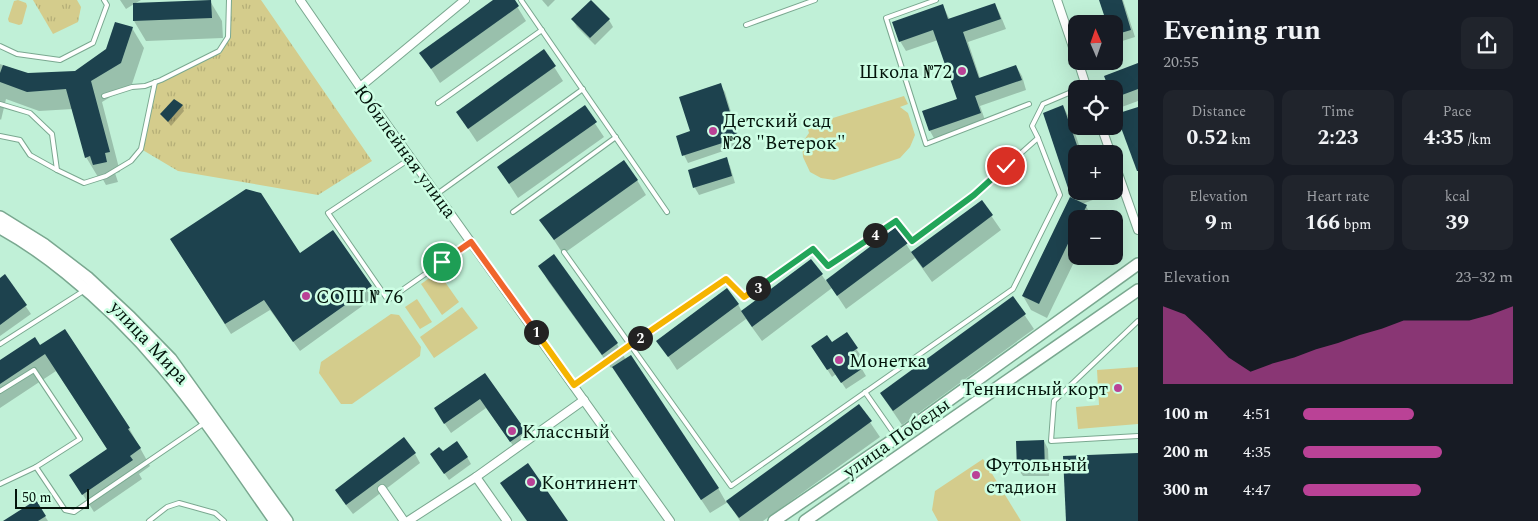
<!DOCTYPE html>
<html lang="en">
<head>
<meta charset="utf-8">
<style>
  body { margin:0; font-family:Spectral,serif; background:#20242c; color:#f1f3f6; height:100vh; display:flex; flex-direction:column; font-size:19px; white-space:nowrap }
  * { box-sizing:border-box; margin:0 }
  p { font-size:16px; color:#9ea1a6 }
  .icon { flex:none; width:28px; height:28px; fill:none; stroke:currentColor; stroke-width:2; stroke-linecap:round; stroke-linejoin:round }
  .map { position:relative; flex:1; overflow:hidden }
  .details { display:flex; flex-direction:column; background:#171b24; width:400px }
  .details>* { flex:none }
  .needle { width:32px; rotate:358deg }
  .tools { position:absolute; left:1068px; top:15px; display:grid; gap:10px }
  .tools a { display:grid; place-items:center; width:55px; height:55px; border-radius:10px; background:#171b24; box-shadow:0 5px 20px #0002; font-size:25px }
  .scale { position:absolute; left:15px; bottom:12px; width:74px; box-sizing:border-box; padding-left:5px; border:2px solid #03140b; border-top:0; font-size:14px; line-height:18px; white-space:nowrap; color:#03140b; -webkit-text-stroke:4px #cdfee4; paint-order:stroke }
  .pin { position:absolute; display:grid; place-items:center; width:42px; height:42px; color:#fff; margin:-21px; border:2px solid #fff; border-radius:50%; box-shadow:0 1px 5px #0007 }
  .km { position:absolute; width:25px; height:25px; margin:-12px; border-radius:50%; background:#222; color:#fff; font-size:14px; line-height:25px; text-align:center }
  .round { display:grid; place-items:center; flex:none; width:52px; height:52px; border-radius:10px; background:#20242c }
  .head { display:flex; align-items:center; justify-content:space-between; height:85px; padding:0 25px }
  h1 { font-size:28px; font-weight:700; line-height:38px }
  .figures { display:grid; grid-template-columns:repeat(3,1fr); gap:8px; height:85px; padding:5px 25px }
  .figures div { display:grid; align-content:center; border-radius:10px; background:#20242c; text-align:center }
  .figures b { font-size:21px; font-weight:700 }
  .figures small { font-size:14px; font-weight:400 }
  .figures p { font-size:14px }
  .chart { height:140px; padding:10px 25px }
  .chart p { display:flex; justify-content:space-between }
  .chart svg { width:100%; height:90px; margin-top:5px; fill:#ba4296; opacity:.7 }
  ul { padding:0 25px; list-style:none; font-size:16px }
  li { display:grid; grid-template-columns:80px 60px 1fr; align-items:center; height:38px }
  li i { height:12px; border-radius:6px; background:#ba4296 }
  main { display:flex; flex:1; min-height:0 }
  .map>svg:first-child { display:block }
</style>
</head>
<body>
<main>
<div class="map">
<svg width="1138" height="521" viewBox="0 0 1138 521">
  <defs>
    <pattern id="park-tufts" width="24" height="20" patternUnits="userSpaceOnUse" patternTransform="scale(1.25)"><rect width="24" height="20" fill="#d4cc8c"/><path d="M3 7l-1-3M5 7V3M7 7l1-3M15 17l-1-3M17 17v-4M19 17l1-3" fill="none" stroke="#b4ae77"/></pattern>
  </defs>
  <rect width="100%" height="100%" fill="#c0f0d7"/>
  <g fill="#d4cc8c">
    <polygon points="18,0 26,3 27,6 22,24 19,25 9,22 8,19 14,1"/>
    <polygon points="904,96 908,104 900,107 908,113 915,135 910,147 900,158 834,180 821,178 810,172 803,157 802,143 809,133 807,126"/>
    <polygon points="438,272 459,302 442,315 421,284"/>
    <polygon points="417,299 432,322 420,329 405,307"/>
    <polygon points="462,307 478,328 434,358 420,337"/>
    <polygon points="391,314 399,315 421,347 420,356 352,404 341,404 319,373 321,362"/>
    <polygon points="1138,367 1138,424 1078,429 1076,407 1099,405 1097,370"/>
    <polygon points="983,459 1021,521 938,521 932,510 935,491"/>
  </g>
  <g fill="url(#park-tufts)">
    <polygon points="33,0 77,0 81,7 78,22 53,34"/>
    <polygon points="229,0 261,0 372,161 318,195 178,171 141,149 155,82 219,51 228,37"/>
  </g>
  <g fill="#0003">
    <polygon points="120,0 141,0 134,4 210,1 222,21 223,38 146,41 134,21 134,4 126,9"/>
    <polygon points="495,0 513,0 526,21 440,83 421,53"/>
    <polygon points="542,0 555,0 548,7"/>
    <polygon points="1100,0 1123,0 1135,37 1116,43 1114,38 1114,24"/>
    <polygon points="995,5 1000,14 1006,29 968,42 980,78 1016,66 1022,76 1026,90 980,106 986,123 935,140 930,131 959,100 938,40 906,51 900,41 943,6 950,20"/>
    <polygon points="573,20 609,20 613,27 595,45 577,27"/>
    <polygon points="132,28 144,48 132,84 102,102 120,172 115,173 118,182 106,185 101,176 98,177 86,157 73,109 39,111 6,99 1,120 0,119 0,64 28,74 75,72 108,50"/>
    <polygon points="544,51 563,81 477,142 457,112"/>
    <polygon points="1138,64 1138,101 1119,108 1114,99 1114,89 1105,76"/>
    <polygon points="720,85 725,92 741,145 688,163 684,155 692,132"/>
    <polygon points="182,106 184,111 171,126 162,114"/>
    <polygon points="1063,106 1071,121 1082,154 1076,154 1076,191 1095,191 1098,198 1082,204 1086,206 1093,219 1076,219 1077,256 1047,318 1031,310 1023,296 1077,202 1071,190"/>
    <polygon points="584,107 604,137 518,198 498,167"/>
    <polygon points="726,159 730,166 735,183 699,195 695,188 689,171"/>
    <polygon points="637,180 646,195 563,254 541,220"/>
    <polygon points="981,201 1001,230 932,282 915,258 846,309 832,288 762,341 746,319 677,370 658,341 738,304 742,312 811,260 826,281 896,229 912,253"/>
    <polygon points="177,249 299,255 371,287 376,296 300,351 270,310 231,334"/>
    <polygon points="540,266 617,344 626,360 718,488 726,502 859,406 880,437 763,521 740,521 728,502 710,513 613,367 611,368 548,281"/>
    <polygon points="5,276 31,314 0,336 0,279"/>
    <polygon points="1013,298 1034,329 902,425 881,394"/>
    <polygon points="846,334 861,356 856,359 866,376 846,389 836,374 832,377 817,353"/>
    <polygon points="40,347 129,428 150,466 139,474 142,479 94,512 71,476 108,450 56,371 0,408 0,362"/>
    <polygon points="484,374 530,442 517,451 486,408 451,433 441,418"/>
    <polygon points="1044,441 1048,449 1049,476 1023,476 1018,469"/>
    <polygon points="442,453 467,457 471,464 449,480 436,461"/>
    <polygon points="415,454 420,463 353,514 342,500"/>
    <polygon points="36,502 48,521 5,521"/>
  </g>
  <g fill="#1d424e">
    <polygon points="211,0 212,18 133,21 133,3"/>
    <polygon points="493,0 515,0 519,6 431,69 419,53"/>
    <polygon points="591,0 610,19 590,38 571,19"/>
    <polygon points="1099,0 1122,0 1131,30 1114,35 1114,24 1107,24"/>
    <polygon points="995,3 1001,19 963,32 979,78 1016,65 1022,80 975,96 981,113 929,131 922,111 957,99 933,30 899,42 892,22 943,4 948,19"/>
    <polygon points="115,22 133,27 121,63 91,81 110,152 105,153 107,162 93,165 90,156 85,158 66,89 27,92 0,82 0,73 3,65 28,73 75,71 106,49"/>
    <polygon points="544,49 556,66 468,129 456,112"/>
    <polygon points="1138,63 1138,89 1114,98 1114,89 1109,89 1104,76"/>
    <polygon points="721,83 738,138 682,156 676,136 690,131 679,97"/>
    <polygon points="174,99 183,105 168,122 160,114"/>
    <polygon points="585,105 597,122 509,184 497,167"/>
    <polygon points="1063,105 1080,154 1076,154 1076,188 1069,191 1043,113"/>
    <polygon points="1138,107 1138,171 1137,171 1116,114"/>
    <polygon points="727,157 732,176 693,188 688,170"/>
    <polygon points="624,160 638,180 554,240 539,220"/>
    <polygon points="246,189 261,193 300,253 333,230 372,286 293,342 264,300 225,324 170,239"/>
    <polygon points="1070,197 1087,205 1080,219 1076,219 1076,227 1039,304 1022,296"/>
    <polygon points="982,200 993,215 923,268 911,252"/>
    <polygon points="896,227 908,243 837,296 826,280"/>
    <polygon points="554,254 618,343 602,355 538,266"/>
    <polygon points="811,259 823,274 752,327 741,311"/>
    <polygon points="5,274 27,305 0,325 0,278"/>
    <polygon points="727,288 739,304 668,357 656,341"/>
    <polygon points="1013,296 1026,314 893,411 880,393"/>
    <polygon points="65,329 130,428 128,429 141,448 130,456 133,460 82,495 69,475 107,449 45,354 0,384 0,360 35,337 40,345"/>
    <polygon points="847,332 858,348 852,352 863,368 841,383 831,368 827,370 811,346 827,335 832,342"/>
    <polygon points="631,355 719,488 701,500 612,367"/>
    <polygon points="485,373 526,431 510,442 480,399 444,424 434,408"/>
    <polygon points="859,404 872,421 739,518 726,501"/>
    <polygon points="404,437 416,453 346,505 335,490"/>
    <polygon points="1044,440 1045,469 1017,470 1016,441"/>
    <polygon points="457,441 468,457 444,474 430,454 439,447 443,451"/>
    <polygon points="1138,453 1138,521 1066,521 1063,456"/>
    <polygon points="528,463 568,521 527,521 500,483"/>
    <polygon points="36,500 46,516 38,521 3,521"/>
  </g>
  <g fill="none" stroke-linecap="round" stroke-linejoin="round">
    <defs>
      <g id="lane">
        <polyline points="521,0 667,212"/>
        <polyline points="936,0 886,18 926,144 1029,104"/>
        <polyline points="746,25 815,0"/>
        <polyline points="0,46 17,54 60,60 93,43 107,5 104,0"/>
        <polyline points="104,96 132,87 145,86 161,80 219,51 228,37 229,0"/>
        <polyline points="438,103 542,30"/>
        <polyline points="0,104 30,113 52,134 57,170 84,183 106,176 131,161 141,149 155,82"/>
        <polyline points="0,136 20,140 30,155 57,170"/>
        <polyline points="411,158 328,213 388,300 471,242"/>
        <polyline points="437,194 583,89"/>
        <polyline points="513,212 616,137"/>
        <polyline points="564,252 731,486 1013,289 1060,195 1038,138 1032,126 1043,104 1076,90"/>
        <polyline points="1138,321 1054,401 1051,441 1138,436"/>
        <polyline points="0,344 85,290"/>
        <polyline points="573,385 726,279 744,297 813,249 828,266 896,221 912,241 974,195 1038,138"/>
        <polyline points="0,391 34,370 80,439 36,467 0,484"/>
        <polyline points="865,392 895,435"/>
        <polyline points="36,467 65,510 74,512 203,424"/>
        <polyline points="149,521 167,507 179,503 215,513 224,521"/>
      </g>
      <g id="street">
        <polyline points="300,0 360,87 670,521"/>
        <polyline points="1057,0 1076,56"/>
        <polyline points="1078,61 1087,89"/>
        <polyline points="360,87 465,0"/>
        <polyline points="1101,126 1111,154"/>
        <polyline points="1114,162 1138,230"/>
        <polyline points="476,477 507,521"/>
        <polyline points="382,489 404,521"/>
        <polyline points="408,521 476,477 584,400"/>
      </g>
      <g id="secondary">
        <polyline points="0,217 45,245 87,277 130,317 171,359 287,521"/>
        <path d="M0,228C24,241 45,256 66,273C101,301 134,333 163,368C204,416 239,470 275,521"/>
        <polyline points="774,521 909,429 1138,264"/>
        <polyline points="805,521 1138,290"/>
      </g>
    </defs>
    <use href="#lane" stroke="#7aa890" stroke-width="6"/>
    <use href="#street" stroke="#7aa890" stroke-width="10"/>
    <use href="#secondary" stroke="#7aa890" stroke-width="14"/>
    <use href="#lane" stroke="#fff" stroke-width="4"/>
    <use href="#street" stroke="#fff" stroke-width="8"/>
    <use href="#secondary" stroke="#fff" stroke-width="11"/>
  </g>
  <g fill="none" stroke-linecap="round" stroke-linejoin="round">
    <defs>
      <polyline id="split-1" points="442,262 471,242 536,332"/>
      <polyline id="split-2" points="536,332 574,385 640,338"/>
      <polyline id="split-3" points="640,338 726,279 744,297 758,288"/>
      <polyline id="split-4" points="758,288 813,249 828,266 875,235"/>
      <polyline id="split-5" points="875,235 896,221 912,241 974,195 1006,166"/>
    </defs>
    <use href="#split-1" stroke="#fff" stroke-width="10"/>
    <use href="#split-2" stroke="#fff" stroke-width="10"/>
    <use href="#split-3" stroke="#fff" stroke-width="10"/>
    <use href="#split-4" stroke="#fff" stroke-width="10"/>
    <use href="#split-5" stroke="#fff" stroke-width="10"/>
    <use href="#split-1" stroke="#f0652b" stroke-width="6"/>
    <use href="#split-2" stroke="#f5b400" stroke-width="6"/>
    <use href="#split-3" stroke="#f5b400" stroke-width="6"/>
    <use href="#split-4" stroke="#22a559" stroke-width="6"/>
    <use href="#split-5" stroke="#22a559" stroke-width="6"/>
  </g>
  <g fill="#ba4296" stroke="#cdfee4" stroke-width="2">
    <circle cx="962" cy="71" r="5"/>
    <circle cx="713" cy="131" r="5"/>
    <circle cx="306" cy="296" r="5"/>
    <circle cx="839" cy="360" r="5"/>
    <circle cx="1118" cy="388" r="5"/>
    <circle cx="512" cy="431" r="5"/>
    <circle cx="976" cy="475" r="5"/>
    <circle cx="531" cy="482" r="5"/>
  </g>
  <g text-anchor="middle" stroke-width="5" stroke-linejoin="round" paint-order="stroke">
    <g font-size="19" fill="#03140b" stroke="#cdfee4" text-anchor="start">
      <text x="952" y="78" text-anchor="end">Школа №72</text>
      <text x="723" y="127">Детский сад<tspan x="723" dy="22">№28 "Ветерок"</tspan></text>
      <text x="316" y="303">СОШ № 76</text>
      <text x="849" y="367">Монетка</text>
      <text x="1108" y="395" text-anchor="end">Теннисный корт</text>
      <text x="522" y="438">Классный</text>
      <text x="986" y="471">Футольный<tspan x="986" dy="22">стадион</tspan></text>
      <text x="541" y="489">Континент</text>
    </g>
    <g font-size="19" fill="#03140b" stroke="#cdfee4">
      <text transform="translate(406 151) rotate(54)" y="7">Юбилейная улица</text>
      <text transform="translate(150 342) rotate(47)" y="7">улица Мира</text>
      <text transform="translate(896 437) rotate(-35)" y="7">улица Победы</text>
    </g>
  </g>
</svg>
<div class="tools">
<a><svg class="needle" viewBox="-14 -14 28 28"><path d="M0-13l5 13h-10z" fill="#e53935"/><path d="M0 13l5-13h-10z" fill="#9ea1a6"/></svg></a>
<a><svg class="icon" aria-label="locate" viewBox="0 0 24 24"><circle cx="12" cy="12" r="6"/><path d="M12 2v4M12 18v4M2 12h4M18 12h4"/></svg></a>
<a>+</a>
<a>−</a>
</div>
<div class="scale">50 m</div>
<div class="pin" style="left:442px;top:262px;background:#1e9e55"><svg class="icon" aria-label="arrive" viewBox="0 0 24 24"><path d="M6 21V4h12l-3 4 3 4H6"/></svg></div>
<div class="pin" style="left:1006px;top:166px;background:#d93025"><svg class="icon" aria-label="check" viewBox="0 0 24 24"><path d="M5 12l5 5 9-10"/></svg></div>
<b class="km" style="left:536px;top:332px">1</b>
<b class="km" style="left:640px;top:338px">2</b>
<b class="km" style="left:758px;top:288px">3</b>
<b class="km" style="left:875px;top:235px">4</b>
</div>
<section class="details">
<div class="head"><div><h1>Evening run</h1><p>20:55</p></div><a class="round"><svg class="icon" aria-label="share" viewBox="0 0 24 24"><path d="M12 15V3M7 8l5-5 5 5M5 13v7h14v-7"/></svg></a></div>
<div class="figures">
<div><p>Distance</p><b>0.52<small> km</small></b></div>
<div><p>Time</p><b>2:23</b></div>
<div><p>Pace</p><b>4:35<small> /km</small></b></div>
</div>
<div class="figures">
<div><p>Elevation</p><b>9<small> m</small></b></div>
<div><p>Heart rate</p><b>166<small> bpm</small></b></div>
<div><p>kcal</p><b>39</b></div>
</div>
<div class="chart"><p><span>Elevation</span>23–32 m</p>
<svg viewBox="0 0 160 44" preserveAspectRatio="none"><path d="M0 44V6L10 10L20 20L30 31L40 38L50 34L60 31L70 27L80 24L90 20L100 17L110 13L120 13L130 13L140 13L150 10L160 6V44z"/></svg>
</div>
<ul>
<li><b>100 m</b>4:51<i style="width:53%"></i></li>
<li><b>200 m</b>4:35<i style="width:66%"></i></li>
<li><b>300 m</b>4:47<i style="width:56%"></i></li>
</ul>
</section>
</main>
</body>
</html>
